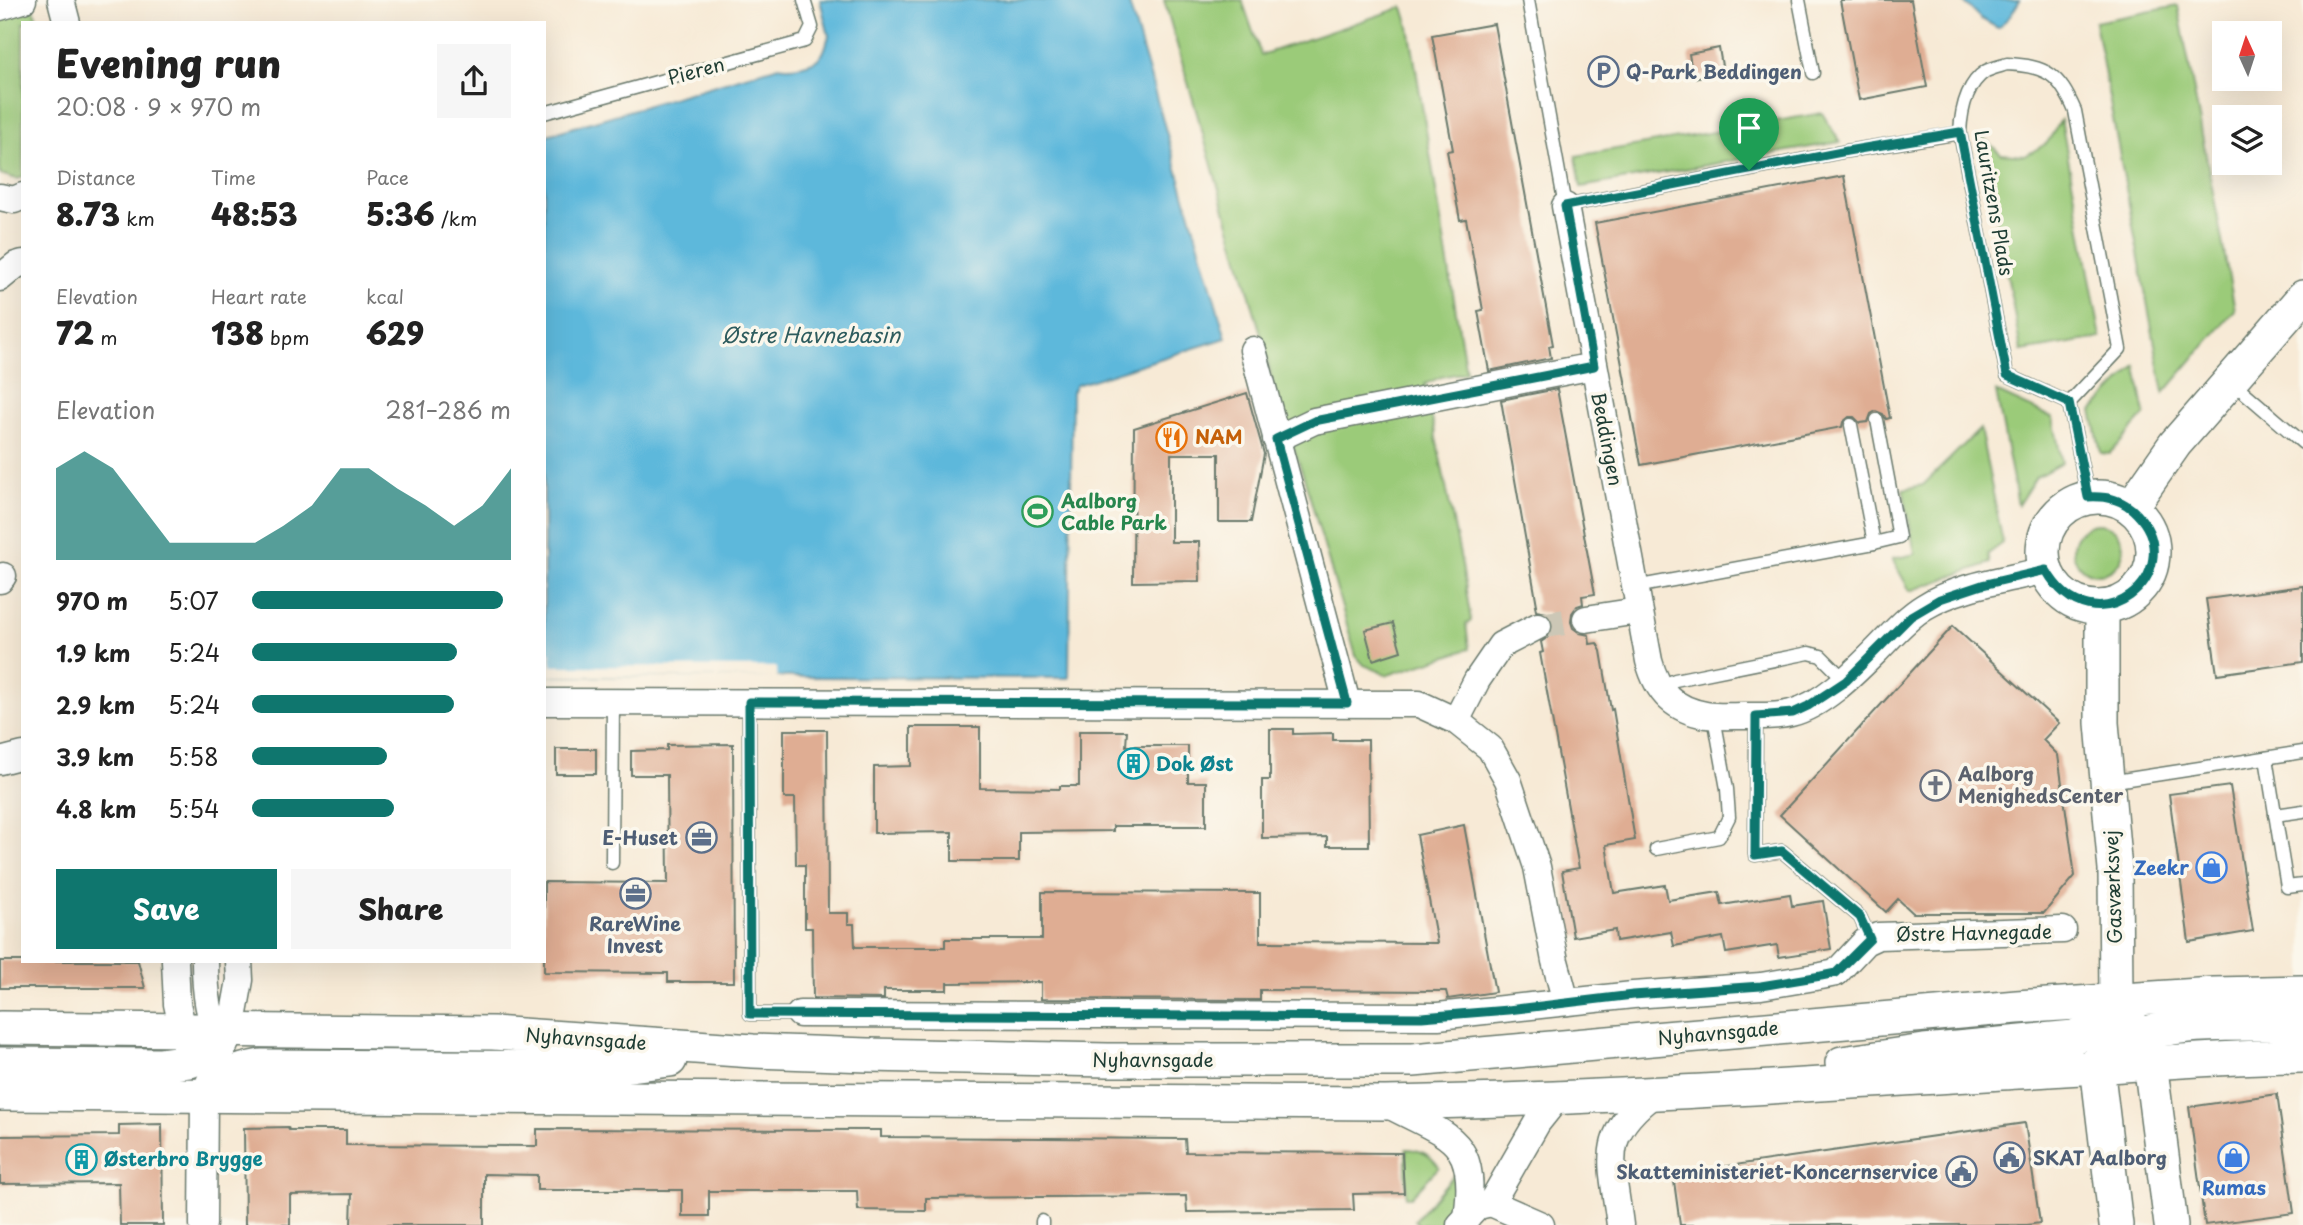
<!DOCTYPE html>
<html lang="en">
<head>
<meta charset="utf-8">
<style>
  body { margin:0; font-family:"Playpen Sans",sans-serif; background:#f6f6f6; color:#222; height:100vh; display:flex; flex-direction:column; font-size:26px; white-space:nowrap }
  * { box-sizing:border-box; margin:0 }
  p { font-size:23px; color:#767676 }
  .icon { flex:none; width:38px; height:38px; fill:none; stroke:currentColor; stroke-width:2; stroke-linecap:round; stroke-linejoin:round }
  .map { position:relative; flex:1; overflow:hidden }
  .panel { position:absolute; left:21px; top:21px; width:525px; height:942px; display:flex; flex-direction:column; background:#fff; border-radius:0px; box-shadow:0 7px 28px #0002 }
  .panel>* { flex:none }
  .needle { width:46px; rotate:357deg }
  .buttons { position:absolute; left:2212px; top:21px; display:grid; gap:14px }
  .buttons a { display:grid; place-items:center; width:70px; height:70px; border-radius:0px; background:#fff; box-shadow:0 7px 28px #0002; font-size:35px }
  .pin { position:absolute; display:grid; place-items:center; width:60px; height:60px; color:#fff; margin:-72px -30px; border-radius:50% 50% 50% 0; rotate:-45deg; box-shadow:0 0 7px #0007 }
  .pin .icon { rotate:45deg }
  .round { display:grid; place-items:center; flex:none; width:74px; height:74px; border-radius:0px; background:#f6f6f6 }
  .overview { display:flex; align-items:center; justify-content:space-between; height:119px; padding:0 35px }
  h1 { font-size:38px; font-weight:800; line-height:52px }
  .figures { display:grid; grid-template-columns:repeat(3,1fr); gap:10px; height:119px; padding:7px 35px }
  .figures div { display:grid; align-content:center }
  .figures b { font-size:30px; font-weight:800 }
  .figures small { font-size:19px; font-weight:400 }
  .figures p { font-size:19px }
  .chart { height:196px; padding:14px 35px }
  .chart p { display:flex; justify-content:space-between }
  .chart svg { width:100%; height:126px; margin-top:7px; fill:#0f766e; opacity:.7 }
  .primary-button { display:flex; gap:14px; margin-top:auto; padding:14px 35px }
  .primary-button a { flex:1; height:80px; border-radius:0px; background:#0f766e; color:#fff; font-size:28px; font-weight:800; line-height:80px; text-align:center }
  .primary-button a+a { background:#f6f6f6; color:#222 }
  ul { padding:0 35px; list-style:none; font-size:23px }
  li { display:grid; grid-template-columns:112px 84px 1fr; align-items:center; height:52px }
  li i { height:18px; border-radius:9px; background:#0f766e }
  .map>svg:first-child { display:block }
</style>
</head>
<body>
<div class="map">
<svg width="2303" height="1225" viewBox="0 0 2303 1225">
  <rect width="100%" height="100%" fill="#fbf7ec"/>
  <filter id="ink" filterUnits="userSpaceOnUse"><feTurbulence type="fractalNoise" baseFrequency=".0143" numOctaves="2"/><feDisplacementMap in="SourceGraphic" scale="14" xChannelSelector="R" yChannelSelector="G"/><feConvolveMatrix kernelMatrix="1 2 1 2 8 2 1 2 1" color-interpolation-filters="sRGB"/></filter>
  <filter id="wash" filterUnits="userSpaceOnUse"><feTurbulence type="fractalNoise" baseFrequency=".00686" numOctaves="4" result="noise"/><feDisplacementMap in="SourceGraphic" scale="28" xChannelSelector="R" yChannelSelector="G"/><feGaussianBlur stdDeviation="1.57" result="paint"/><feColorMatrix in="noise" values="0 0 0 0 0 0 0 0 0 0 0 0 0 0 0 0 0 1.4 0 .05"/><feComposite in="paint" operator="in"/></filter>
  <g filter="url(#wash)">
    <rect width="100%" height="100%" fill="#f7ead6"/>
    <g fill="#9bcb79" stroke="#5d8456" stroke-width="2">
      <polygon points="1164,0 1242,0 1261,55 1403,7 1409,27 1466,372 1441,377 1425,384 1462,565 1471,621 1466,624 1469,649 1388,675 1364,665 1356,656 1304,477 1276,398 1263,341"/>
      <polygon points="2178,6 2235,310 2164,393 2095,22"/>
      <polygon points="33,8 39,23 23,23 23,177 17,179 0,174 0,18"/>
      <polygon points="1822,113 1840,142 1581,187 1576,156"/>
      <polygon points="2061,120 2101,338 2021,351 1982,137 2001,154 2025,156 2047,143"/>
      <polygon points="2136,366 2145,415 2110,454 2101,453 2092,411"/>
      <polygon points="1996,392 2053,418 2062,463 2036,477 2018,505"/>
      <polygon points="1980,429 2003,543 1988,554 1990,563 1910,591 1892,559 1915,554 1903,489 1923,485"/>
      <circle cx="2098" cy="549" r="25"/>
      <path d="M1406,1149C1419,1149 1431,1155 1439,1167L1411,1197H1406Z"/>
      <path d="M1454,1175C1463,1191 1456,1209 1449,1225H1419L1415,1220Z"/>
    </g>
    <g fill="#5db8db" stroke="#3e7a88" stroke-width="2">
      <path d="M820,0H1128L1226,338L1076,385L1072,392L1069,678L544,676V136L779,66C789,69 811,65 819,58C826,52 826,43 829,36Z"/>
      <polygon points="1962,0 2020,0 2011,15 1998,28 1981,19"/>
    </g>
    <polygon fill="#f7ead6" points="544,652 550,652 552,666 776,667 777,678 544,676"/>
    <g id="blocks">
      <g fill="#dfad93">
        <polygon points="1840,0 1911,0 1927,87 1859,100"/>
        <polygon points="1494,24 1553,345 1549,346 1551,358 1489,371 1478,311 1483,310 1466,219 1460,220 1447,151 1453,150 1432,35"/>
        <polygon points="1719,48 1723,72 1693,78 1689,54"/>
        <polygon points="1844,176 1890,418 1886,419 1883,414 1876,411 1871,414 1868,422 1860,423 1854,417 1849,417 1843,422 1842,427 1641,465 1595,223"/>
        <polygon points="1557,389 1595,594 1582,596 1583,604 1577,606 1572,613 1571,622 1573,628 1580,633 1589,635 1590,644 1597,643 1601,651 1611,710 1613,709 1635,840 1606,845 1614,893 1665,885 1668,900 1719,892 1722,905 1790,894 1792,906 1823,901 1831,949 1779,957 1777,945 1726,953 1723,937 1674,946 1671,932 1616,941 1615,930 1573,937 1562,871 1579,868 1540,653 1543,652 1541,642 1551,635 1554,626 1552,619 1547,613 1536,611 1535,605 1537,605 1501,400"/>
        <polygon points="1247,393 1264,454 1251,522 1219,522 1219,454 1171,454 1171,542 1199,542 1200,581 1133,582 1134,428"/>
        <polygon points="2303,586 2303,662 2217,674 2206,599"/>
        <polygon points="1393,623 1401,651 1373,660 1365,630"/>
        <polygon points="1953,626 2059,723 2043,740 2058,755 2075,876 2044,913 1913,913 1898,899 1886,912 1780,815"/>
        <polygon points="911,727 980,727 980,788 1060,789 1060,786 1079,786 1079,731 1127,731 1126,746 1188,746 1188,782 1206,782 1206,826 1113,826 1113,831 1019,832 1019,861 952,861 952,832 874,833 874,767 911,766"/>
        <polygon points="1270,729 1293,729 1293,734 1333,733 1333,740 1368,740 1369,846 1327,846 1327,837 1262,838 1262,780 1270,780"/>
        <polygon points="784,730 827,730 828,913 848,913 848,924 854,924 855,947 945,947 945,939 1042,939 1042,892 1260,893 1260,942 1437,943 1417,835 1464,825 1495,992 1448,999 1446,991 1260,990 1260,1000 1041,999 1041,982 947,983 947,990 884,990 884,999 813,998 812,928 805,928 805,865 796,865 795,798 784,798"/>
        <polygon points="733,744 734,982 668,982 668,973 544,972 544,882 668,883 667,775 631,775 631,751 667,750 667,745"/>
        <rect x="556" y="749" width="40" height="25"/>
        <polygon points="2230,786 2253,931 2189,942 2169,794"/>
        <polygon points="0,961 138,961 145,988 0,988"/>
        <polygon points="2277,1094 2294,1213 2205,1225 2189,1107"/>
        <polygon points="2025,1123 2040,1223 2027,1225 1680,1225 1673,1174"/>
        <polygon points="162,1124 163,1225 120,1225 119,1183 0,1184 0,1136 119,1135 119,1125"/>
        <polygon points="288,1127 289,1130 346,1130 346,1145 537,1146 537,1129 881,1130 881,1137 1185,1139 1186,1152 1402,1153 1404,1193 1353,1194 1354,1210 1187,1212 1186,1196 926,1198 926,1211 858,1210 857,1191 709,1191 709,1216 682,1216 682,1190 537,1190 537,1175 484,1174 484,1225 351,1225 352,1194 290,1195 290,1225 245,1225 244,1128"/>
      </g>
    </g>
  </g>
  <g filter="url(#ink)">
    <use href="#blocks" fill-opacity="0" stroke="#6b7a6d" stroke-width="2"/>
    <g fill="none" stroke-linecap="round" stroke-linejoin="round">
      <polyline stroke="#ccc7b6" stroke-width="26" stroke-dasharray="26 13" stroke-linecap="butt" points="1538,626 1586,619"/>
      <defs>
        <g id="service">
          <polyline points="1528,0 1565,206 1847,151 1960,133"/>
          <polyline points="1799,0 1813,73"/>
          <path d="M2007,64C2047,66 2059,74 2075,111L2120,349L2069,403L2007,375L1960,133C1961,111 1966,84 1986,71C1992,68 2001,66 2007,64Z"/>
          <polyline points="544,113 805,41 812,27 804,0"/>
          <polyline points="2230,380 2303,443"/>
          <polyline points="2069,403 2088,497"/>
          <polyline points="1874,543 1899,537 1877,420"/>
          <polyline points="1635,587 1874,543 1851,425"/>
          <polyline points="1658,688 1675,680 1809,653 1821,656 1846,681"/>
          <polyline points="749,702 750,1014 800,1014"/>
          <polyline points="1756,716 1755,855 1782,851 1860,917 1870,939"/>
          <polyline points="2266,758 2287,887 2303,885"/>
          <polyline points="2109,782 2303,752"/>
          <polyline points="2275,815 2303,811"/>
          <polyline points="1656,849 1719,837 1729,817 1727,789 1714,717"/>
          <polyline points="612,863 613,702"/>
          <polyline points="1042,1225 1042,1221"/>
        </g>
        <g id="minor">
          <polyline points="61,0 67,23"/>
          <polyline points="0,7 23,0"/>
          <polyline points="0,197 14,200 23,196"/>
          <path d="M1565,206L1649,661C1657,692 1674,710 1706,715C1718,717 1731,716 1743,716C1759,716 1776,717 1791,713C1823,705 1854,673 1877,650C1891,636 1906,618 1924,607C1959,585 2006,580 2046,570"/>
          <polyline points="0,278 16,265 23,263"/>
          <polyline points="1253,350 1347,703"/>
          <polyline points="1276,439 1314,421 1594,366"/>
          <polyline points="0,580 3,576"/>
          <polyline points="1586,619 1638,611"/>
          <polyline points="544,702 1419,704 1456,721 1490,748 1508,780 1537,867 1555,961 1566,1002"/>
          <polyline points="1456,721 1477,680 1501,645 1538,626"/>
          <polyline points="0,761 23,755"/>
          <polyline points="175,961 177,1004 187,1048"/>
          <path d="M205,961C205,992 208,1019 223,1047"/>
          <polyline points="800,1014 1438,1016 1633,995 1761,986 1821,976 1836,973 1865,942 1878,936 2063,930"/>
          <path d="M1385,1103C1448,1137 1479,1136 1467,1218"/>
          <polyline points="1491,1203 1541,1225"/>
          <polyline points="203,1225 204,1095 231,1030 240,980 239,961"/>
          <polyline points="1460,1225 1478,1206 1491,1203 1537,1123 1557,1098"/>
          <path d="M1620,1225C1612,1160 1597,1136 1656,1092"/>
        </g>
        <g id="tertiary">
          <circle cx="2098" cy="552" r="55"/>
          <polyline points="2131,507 2175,444 2303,297"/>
          <polyline points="2102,607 2102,723 2115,870 2116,1001 2097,1066 2116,1225"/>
          <polyline points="2116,1001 2138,1034 2150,1062 2171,1225"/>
          <polyline points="0,1028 493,1033 753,1051 868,1055 1108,1060 1413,1060 2017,1007 2214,994 2303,992"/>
          <path d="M2119,1041C2177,1019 2242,1025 2303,1024"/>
          <path d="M1842,1063L1924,1051L2074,1037C2093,1029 2104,1021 2115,1003"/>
          <polyline points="0,1064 159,1065 190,1061 208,1052 231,1030"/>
          <path d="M0,1094L1385,1103C1596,1099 1807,1085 2018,1072C2113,1067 2208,1057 2303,1056"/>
          <path d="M204,1095C220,1077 237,1070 261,1066L607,1068L670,1060"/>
        </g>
      </defs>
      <use href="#service" stroke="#6b7a6d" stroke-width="15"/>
      <use href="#minor" stroke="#6b7a6d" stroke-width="29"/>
      <use href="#tertiary" stroke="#6b7a6d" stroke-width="36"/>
      <use href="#service" stroke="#fff" stroke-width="12"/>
      <use href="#minor" stroke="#fff" stroke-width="26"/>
      <use href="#tertiary" stroke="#fff" stroke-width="33"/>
    </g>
  </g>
  <g fill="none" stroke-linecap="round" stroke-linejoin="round" filter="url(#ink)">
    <defs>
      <path id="route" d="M1960,132L2007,375L2069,403L2088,497C2107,496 2123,499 2137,514C2192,572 2094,655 2046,570L1982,585L1940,599L1911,616L1846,681L1808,706L1793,713L1756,716L1755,855L1782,851L1860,917L1870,939L1836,973L1821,976L1761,986L1633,995L1508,1010L1422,1017L750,1014L749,702L1347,703L1276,439L1314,421L1594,366L1565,206L1847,151Z"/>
    </defs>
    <use href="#route" stroke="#fff" stroke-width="14"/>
    <use href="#route" stroke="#0f766e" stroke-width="9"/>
  </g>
  <defs>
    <symbol id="parking-ring" viewBox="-11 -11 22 22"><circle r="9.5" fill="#fbf7ec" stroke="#5c6f8a" stroke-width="1.5"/><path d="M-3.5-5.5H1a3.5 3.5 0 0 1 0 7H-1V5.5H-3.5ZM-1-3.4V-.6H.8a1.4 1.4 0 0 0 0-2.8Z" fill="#5c6f8a"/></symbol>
    <symbol id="restaurant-ring" viewBox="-11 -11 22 22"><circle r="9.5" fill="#fbf7ec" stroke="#e8710a" stroke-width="1.5"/><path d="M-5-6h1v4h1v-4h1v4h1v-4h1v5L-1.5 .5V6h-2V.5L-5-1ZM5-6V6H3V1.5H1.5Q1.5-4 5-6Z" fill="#e8710a"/></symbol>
    <symbol id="stadium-ring" viewBox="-11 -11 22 22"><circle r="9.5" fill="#fbf7ec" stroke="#2e9e5b" stroke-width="1.5"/><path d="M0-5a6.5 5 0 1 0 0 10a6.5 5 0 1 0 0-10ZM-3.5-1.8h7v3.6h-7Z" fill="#2e9e5b"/></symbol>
    <symbol id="building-ring" viewBox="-11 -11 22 22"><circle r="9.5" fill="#fbf7ec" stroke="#0f9aa8" stroke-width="1.5"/><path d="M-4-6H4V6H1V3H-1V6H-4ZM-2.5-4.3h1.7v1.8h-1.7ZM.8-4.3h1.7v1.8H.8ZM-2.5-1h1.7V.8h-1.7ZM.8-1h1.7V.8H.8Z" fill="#0f9aa8"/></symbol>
    <symbol id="church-ring" viewBox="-11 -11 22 22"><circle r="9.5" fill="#fbf7ec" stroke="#6b7280" stroke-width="1.5"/><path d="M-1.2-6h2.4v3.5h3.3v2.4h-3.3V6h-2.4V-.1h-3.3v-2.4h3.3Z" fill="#6b7280"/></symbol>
    <symbol id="office-ring" viewBox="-11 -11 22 22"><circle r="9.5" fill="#fbf7ec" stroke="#5c6f8a" stroke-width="1.5"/><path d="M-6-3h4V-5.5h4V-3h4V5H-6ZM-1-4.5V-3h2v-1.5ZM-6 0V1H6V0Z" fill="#5c6f8a"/></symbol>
    <symbol id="shop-ring" viewBox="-11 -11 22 22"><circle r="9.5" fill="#fbf7ec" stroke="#3f7fe0" stroke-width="1.5"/><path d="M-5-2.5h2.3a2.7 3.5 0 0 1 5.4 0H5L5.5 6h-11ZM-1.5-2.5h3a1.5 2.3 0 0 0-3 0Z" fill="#3f7fe0"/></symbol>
    <symbol id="civic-ring" viewBox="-11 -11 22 22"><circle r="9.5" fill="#fbf7ec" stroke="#5c6f8a" stroke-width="1.5"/><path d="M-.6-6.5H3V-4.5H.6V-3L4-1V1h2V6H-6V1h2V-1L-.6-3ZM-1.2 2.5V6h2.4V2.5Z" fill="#5c6f8a"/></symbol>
  </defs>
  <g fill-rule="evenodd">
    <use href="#parking-ring" x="1586" y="54" width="35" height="35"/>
    <use href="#restaurant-ring" x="1154" y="420" width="35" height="35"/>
    <use href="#stadium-ring" x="1020" y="494" width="35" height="35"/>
    <use href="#building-ring" x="1116" y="746" width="35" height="35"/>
    <use href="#church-ring" x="1918" y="768" width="35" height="35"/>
    <use href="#office-ring" x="684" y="820" width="35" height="35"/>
    <use href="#shop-ring" x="2194" y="850" width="35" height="35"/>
    <use href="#office-ring" x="618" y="876" width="35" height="35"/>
    <use href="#shop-ring" x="2216" y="1140" width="35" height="35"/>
    <use href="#civic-ring" x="1992" y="1140" width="35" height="35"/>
    <use href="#building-ring" x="64" y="1142" width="35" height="35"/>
    <use href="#civic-ring" x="1944" y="1154" width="35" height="35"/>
  </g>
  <g text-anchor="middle" stroke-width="7" stroke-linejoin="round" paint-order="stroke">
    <g font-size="19" fill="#1f3d34" stroke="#fbf7ec">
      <text transform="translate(696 71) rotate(-15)" y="7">Pieren</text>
      <text transform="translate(1994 203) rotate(80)" y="7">Lauritzens Plads</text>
      <text transform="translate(1607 439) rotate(79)" y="7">Beddingen</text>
      <text transform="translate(2113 887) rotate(-92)" y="7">Gasværksvej</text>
      <text transform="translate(1974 933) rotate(-1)" y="7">Østre Havnegade</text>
      <text transform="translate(1718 1033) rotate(-5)" y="7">Nyhavnsgade</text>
      <text transform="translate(586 1039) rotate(4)" y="7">Nyhavnsgade</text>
      <text x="1153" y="1067">Nyhavnsgade</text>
    </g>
    <g font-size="19" font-weight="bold" fill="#4e5e75" stroke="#fbf7ec" text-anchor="start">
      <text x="1626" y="79">Q-Park Beddingen</text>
      <text x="678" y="845" text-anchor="end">E-Huset</text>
      <text x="635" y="931" text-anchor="middle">RareWine<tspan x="635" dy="22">Invest</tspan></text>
      <text x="2033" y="1165">SKAT Aalborg</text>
      <text x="1938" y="1179" text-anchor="end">Skatteministeriet-Koncernservice</text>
    </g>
    <g font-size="19" font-weight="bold" fill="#c56008" stroke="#fbf7ec" text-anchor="start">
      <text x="1195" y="444">NAM</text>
    </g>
    <g font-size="19" font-weight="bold" fill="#27864d" stroke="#fbf7ec" text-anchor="start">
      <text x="1061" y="508">Aalborg<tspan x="1061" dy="22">Cable Park</tspan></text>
    </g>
    <g font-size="19" font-weight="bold" fill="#0d838f" stroke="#fbf7ec" text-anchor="start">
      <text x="1156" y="771">Dok Øst</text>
      <text x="104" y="1166">Østerbro Brygge</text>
    </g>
    <g font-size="19" font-weight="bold" fill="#5b616d" stroke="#fbf7ec" text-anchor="start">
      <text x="1958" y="781">Aalborg<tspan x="1958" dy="22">MenighedsCenter</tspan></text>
    </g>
    <g font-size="19" font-weight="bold" fill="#366cbe" stroke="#fbf7ec" text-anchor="end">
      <text x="2189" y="875">Zeekr</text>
      <text x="2234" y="1195" text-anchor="middle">Rumas</text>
    </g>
    <g font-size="21" font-style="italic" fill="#2e5c5e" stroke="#fbf7ec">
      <text x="811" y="343">Østre Havnebasin</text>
    </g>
  </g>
</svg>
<div class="buttons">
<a><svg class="needle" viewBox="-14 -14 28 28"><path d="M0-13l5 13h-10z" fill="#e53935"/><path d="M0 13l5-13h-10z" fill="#767676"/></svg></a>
<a><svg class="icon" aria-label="layers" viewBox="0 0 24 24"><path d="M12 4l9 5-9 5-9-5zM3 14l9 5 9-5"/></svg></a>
</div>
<div class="pin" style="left:1749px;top:170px;background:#1e9e55"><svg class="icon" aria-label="arrive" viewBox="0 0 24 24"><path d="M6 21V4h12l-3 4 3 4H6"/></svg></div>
<section class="panel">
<div class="overview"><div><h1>Evening run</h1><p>20:08 · 9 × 970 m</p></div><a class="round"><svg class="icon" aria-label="share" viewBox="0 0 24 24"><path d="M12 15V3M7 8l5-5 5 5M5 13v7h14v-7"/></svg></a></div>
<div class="figures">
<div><p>Distance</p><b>8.73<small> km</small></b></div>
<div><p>Time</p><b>48:53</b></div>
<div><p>Pace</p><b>5:36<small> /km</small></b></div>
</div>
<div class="figures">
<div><p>Elevation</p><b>72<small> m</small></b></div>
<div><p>Heart rate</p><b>138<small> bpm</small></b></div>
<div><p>kcal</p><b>629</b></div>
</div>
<div class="chart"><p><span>Elevation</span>281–286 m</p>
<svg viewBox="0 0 160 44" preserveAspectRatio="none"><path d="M0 44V12L10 6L20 12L30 25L40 38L50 38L60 38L70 38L80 32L90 25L100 12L110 12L120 19L130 25L140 32L150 25L160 12V44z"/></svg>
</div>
<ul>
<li><b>970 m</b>5:07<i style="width:97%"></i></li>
<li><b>1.9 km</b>5:24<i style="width:79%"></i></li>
<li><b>2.9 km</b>5:24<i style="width:78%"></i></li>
<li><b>3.9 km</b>5:58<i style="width:52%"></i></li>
<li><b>4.8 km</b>5:54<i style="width:55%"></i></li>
</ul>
<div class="primary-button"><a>Save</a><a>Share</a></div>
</section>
</div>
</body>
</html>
